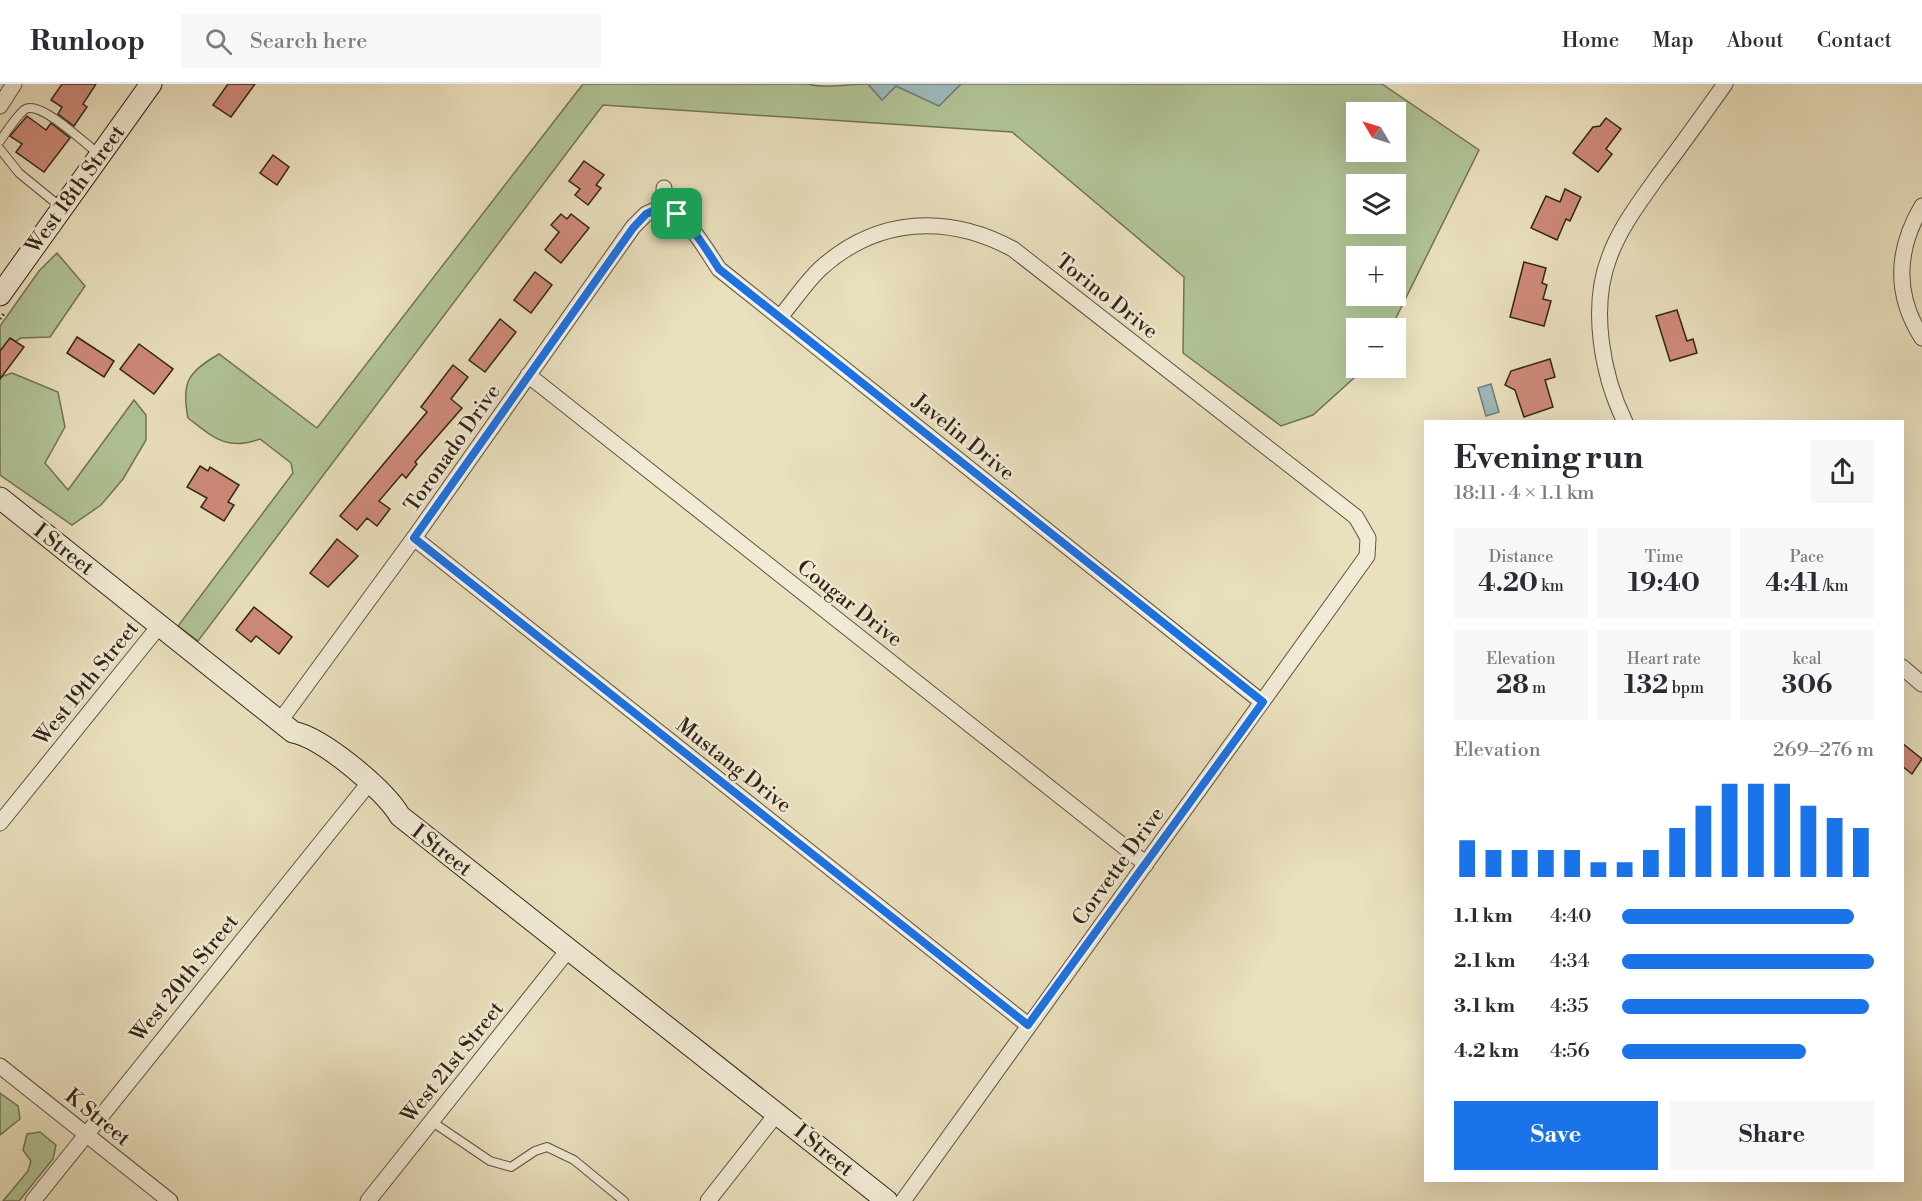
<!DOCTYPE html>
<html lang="en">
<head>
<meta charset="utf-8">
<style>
  body { margin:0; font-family:"Libre Bodoni",serif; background:#f7f7f7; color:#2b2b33; height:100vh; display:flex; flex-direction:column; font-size:22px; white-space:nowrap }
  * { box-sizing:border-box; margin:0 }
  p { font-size:20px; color:#7c7c81 }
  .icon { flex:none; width:33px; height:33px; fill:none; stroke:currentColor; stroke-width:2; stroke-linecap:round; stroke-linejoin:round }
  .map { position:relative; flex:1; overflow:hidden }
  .details { position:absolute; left:1424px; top:336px; width:480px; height:762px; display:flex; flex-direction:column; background:#fff; border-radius:0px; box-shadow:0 6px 24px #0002 }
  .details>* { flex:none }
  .needle { width:39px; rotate:308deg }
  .controls { position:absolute; left:1346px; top:18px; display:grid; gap:12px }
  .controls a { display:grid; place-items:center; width:60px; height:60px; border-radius:0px; background:#fff; box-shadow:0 6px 24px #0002; font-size:30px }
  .pin { position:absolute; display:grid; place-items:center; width:51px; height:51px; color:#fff; margin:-26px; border-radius:12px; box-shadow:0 3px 9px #0006 }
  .round { display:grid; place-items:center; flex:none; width:63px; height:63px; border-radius:0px; background:#f7f7f7 }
  .head { display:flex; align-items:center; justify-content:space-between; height:102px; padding:0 30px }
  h1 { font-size:33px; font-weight:700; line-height:45px }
  .metrics { display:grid; grid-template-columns:repeat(3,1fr); gap:9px; height:102px; padding:6px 30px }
  .metrics div { display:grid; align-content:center; border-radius:0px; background:#f7f7f7; text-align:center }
  .metrics b { font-size:26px; font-weight:700 }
  .metrics small { font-size:16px; font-weight:400 }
  .metrics p { font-size:16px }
  .chart { height:168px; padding:12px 30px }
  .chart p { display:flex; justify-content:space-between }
  .chart svg { width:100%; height:108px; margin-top:6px; stroke:#1a73e8; stroke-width:6 }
  .primary-button { display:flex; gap:12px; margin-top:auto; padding:12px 30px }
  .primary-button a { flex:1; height:69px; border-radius:0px; background:#1a73e8; color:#fff; font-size:24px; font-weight:700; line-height:69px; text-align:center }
  .primary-button a+a { background:#f7f7f7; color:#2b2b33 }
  ul { padding:0 30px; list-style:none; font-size:20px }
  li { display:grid; grid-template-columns:96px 72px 1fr; align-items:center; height:45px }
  li i { height:15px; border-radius:8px; background:#1a73e8 }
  header { display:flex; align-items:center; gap:36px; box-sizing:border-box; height:84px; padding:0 30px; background:#fff; border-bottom:2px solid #e1e1e2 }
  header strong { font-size:28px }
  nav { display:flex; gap:33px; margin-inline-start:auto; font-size:21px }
  .search { width:420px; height:54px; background:#f7f7f7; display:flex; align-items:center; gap:15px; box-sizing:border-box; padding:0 21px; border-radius:0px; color:#7c7c81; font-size:22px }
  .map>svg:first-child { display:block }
</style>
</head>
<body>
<header>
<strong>Runloop</strong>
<div class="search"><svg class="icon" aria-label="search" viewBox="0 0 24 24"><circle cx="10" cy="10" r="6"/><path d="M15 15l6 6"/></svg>Search here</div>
<nav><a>Home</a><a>Map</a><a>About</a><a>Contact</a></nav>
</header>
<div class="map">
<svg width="1922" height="1117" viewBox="0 0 1922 1117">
  <rect width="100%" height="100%" fill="#eae0be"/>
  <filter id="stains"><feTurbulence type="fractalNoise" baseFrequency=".00333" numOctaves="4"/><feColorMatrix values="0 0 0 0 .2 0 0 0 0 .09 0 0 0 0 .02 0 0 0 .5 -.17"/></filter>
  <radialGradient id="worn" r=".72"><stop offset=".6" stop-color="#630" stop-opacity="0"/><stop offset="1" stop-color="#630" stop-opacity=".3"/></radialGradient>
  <g fill="#b1c396" stroke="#717458" stroke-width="1.5" fill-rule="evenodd">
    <path d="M583,0H808C826,5 848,0 868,0L882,16L896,2L939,21L961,0H1382L1479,66L1391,244H1356V284H1365L1313,331L1281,342L1183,269L1184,193L1012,48L603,21L198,557L178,542L293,389L291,379L260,355C227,367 214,354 188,334C181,298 188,288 219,270L317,344ZM1356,28H1395V68H1356ZM1356,100H1395V140H1356ZM1356,172H1395V212H1356Z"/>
    <polygon points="57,169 85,202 50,253 21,254 0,267 0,242 39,187"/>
    <polygon points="12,289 58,308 65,343 45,379 68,406 134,316 146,331 146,356 123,395 101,421 72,441 0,391 0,293"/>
    <polygon points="0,1009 18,1022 20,1035 0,1051"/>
    <polygon points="40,1048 56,1061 53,1075 19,1117 3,1117 28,1087 31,1077 23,1066 27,1050"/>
  </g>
  <g fill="#9cbabc" stroke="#717e7b" stroke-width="1.5">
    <polygon points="868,0 961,0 939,22 896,2 882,16"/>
    <polygon points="1491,300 1499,328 1486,332 1478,304"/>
  </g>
  <g fill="#cf8a7a" stroke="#312519" stroke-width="1.5">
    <polygon points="62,0 96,0 83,20 87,23 74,42 58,30 62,23 51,16"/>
    <polygon points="228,0 255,0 231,33 213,21"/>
    <polygon points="27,32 46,46 51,39 70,54 44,88 16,68 22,60 10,52"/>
    <polygon points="1606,34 1621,45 1606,65 1612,70 1598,88 1573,69 1593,43 1600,42"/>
    <polygon points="273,71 289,83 277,101 260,89"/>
    <polygon points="584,77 604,91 596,101 601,104 588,121 575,111 580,105 569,97"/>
    <polygon points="1565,105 1581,113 1570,137 1566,135 1557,156 1531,144 1546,112 1560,118"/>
    <polygon points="561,130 567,135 571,130 589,144 561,179 545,166 559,148 551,141"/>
    <polygon points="1524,178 1546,184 1542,199 1547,201 1543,215 1551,217 1544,242 1510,233"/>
    <polygon points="535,188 552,201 531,229 514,216"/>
    <polygon points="1677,226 1687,257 1693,255 1697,269 1670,277 1656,232"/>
    <polygon points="500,235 516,248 485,288 469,276"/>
    <polygon points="77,253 114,277 104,293 67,269"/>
    <polygon points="10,254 24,263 0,295 0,267"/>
    <polygon points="139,260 173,285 154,310 120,285"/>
    <polygon points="1550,275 1555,293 1545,296 1553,323 1524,333 1515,306 1505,301 1511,287"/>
    <polygon points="453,281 468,293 451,315 462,324 415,378 417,380 406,394 402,390 379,417 390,425 377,442 367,434 357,446 340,432 427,328 421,323"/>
    <polygon points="200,382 208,387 210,383 239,401 228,418 234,421 224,437 201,423 207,414 187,403"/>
    <polygon points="337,455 358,472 328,503 310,489"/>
    <polygon points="254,523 292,553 279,570 256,552 251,558 236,546"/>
    <polygon points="1902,659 1922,675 1912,690 1902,682"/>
  </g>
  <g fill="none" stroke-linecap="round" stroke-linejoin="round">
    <defs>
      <g id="lane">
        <path d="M0,57C7,47 15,34 24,26C39,14 86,61 99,70"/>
        <polyline points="0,65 19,89 62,124"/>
        <polyline points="431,1037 490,1077 511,1083 535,1067 547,1063 574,1076 624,1117"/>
      </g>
      <g id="street">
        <polyline points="0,22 14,0"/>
        <polyline points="664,104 664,122"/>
        <path d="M664,122C690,136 703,161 719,185L1262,618"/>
        <path d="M1922,122C1896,166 1894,210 1922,254"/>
        <path d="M780,233C793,218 806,198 821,184C878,133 948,130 1013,165L1356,433L1368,454L1367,472L903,1117"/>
        <polyline points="528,291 1146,780"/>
        <path d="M1625,338C1602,291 1590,224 1609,174C1620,143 1640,118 1658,92C1681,62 1703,31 1725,0"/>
        <polyline points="414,454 1028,941"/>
        <polyline points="1902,583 1922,600"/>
        <polyline points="280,637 414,454 633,143 646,130 664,122"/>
        <polyline points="0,739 160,541"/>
        <polyline points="0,982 170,1117"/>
        <polyline points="33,1117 369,699"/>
        <polyline points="368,1117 569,865"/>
        <polyline points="708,1117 778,1028"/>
      </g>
      <g id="secondary">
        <polyline points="0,211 151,0"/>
        <path d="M0,414L293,648C323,654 385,706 400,732L887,1117"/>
      </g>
    </defs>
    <use href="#lane" stroke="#5f5442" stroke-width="10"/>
    <use href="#street" stroke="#5f5442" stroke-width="17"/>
    <use href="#secondary" stroke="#312519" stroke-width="23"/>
    <polyline stroke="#312519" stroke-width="3" stroke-dasharray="1.5 3" stroke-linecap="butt" points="0,235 5,228"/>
    <use href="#lane" stroke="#f1ebd5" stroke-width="8"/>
    <use href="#street" stroke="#f1ebd5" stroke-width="15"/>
    <use href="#secondary" stroke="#f1ebd5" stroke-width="21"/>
  </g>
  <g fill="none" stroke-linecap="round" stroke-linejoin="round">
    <defs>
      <path id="route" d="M664,122C690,136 703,161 719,185L1263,618L1028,941L414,454L633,144L646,130Z"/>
    </defs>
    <use href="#route" stroke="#fff" stroke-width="12"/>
    <use href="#route" stroke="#1a73e8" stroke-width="8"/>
  </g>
  <g text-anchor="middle" stroke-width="5" stroke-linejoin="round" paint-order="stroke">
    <g font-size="21" fill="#312519" stroke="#f1ebd5">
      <text transform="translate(75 105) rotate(-54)" y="7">West 18th Street</text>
      <text transform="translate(1107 212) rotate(38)" y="7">Torino Drive</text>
      <text transform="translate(964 353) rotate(39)" y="7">Javelin Drive</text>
      <text transform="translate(452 364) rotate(-55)" y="7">Toronado Drive</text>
      <text transform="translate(64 465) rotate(38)" y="7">I Street</text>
      <text transform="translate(850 519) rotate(38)" y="7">Cougar Drive</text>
      <text transform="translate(86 599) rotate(-51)" y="7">West 19th Street</text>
      <text transform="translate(734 681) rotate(38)" y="7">Mustang Drive</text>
      <text transform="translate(442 766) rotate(38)" y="7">I Street</text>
      <text transform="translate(1118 782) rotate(-54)" y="7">Corvette Drive</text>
      <text transform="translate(184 894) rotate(-51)" y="7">West 20th Street</text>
      <text transform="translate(452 978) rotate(-51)" y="7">West 21st Street</text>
      <text transform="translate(98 1033) rotate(39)" y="7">K Street</text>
      <text transform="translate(824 1066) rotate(39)" y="7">I Street</text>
    </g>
  </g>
  <rect width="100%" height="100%" filter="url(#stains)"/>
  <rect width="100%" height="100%" fill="url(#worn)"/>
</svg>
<div class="controls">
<a><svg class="needle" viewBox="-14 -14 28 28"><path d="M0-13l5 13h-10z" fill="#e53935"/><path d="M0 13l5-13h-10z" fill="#7c7c81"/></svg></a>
<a><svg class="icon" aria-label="layers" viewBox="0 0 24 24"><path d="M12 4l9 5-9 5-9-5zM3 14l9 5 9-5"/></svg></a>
<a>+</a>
<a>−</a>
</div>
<div class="pin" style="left:677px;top:130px;background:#1e9e55"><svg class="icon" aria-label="arrive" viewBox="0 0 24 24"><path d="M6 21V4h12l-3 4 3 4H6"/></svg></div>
<section class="details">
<div class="head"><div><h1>Evening run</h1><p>18:11 · 4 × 1.1 km</p></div><a class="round"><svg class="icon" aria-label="share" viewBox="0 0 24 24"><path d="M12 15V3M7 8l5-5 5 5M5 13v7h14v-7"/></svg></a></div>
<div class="metrics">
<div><p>Distance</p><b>4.20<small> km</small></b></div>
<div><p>Time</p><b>19:40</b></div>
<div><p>Pace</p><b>4:41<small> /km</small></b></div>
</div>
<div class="metrics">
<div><p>Elevation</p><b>28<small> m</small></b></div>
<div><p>Heart rate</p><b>132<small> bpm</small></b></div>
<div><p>kcal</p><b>306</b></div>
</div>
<div class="chart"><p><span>Elevation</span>269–276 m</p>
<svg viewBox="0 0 160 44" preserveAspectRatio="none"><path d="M5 44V29M15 44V33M25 44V33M35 44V33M45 44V33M55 44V38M65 44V38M75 44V33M85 44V24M95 44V15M105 44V6M115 44V6M125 44V6M135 44V15M145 44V20M155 44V24"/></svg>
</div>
<ul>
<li><b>1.1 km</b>4:40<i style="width:92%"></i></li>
<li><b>2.1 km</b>4:34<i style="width:100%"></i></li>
<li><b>3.1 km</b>4:35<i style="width:98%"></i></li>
<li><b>4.2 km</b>4:56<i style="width:73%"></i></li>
</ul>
<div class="primary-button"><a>Save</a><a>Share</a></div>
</section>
</div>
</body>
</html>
